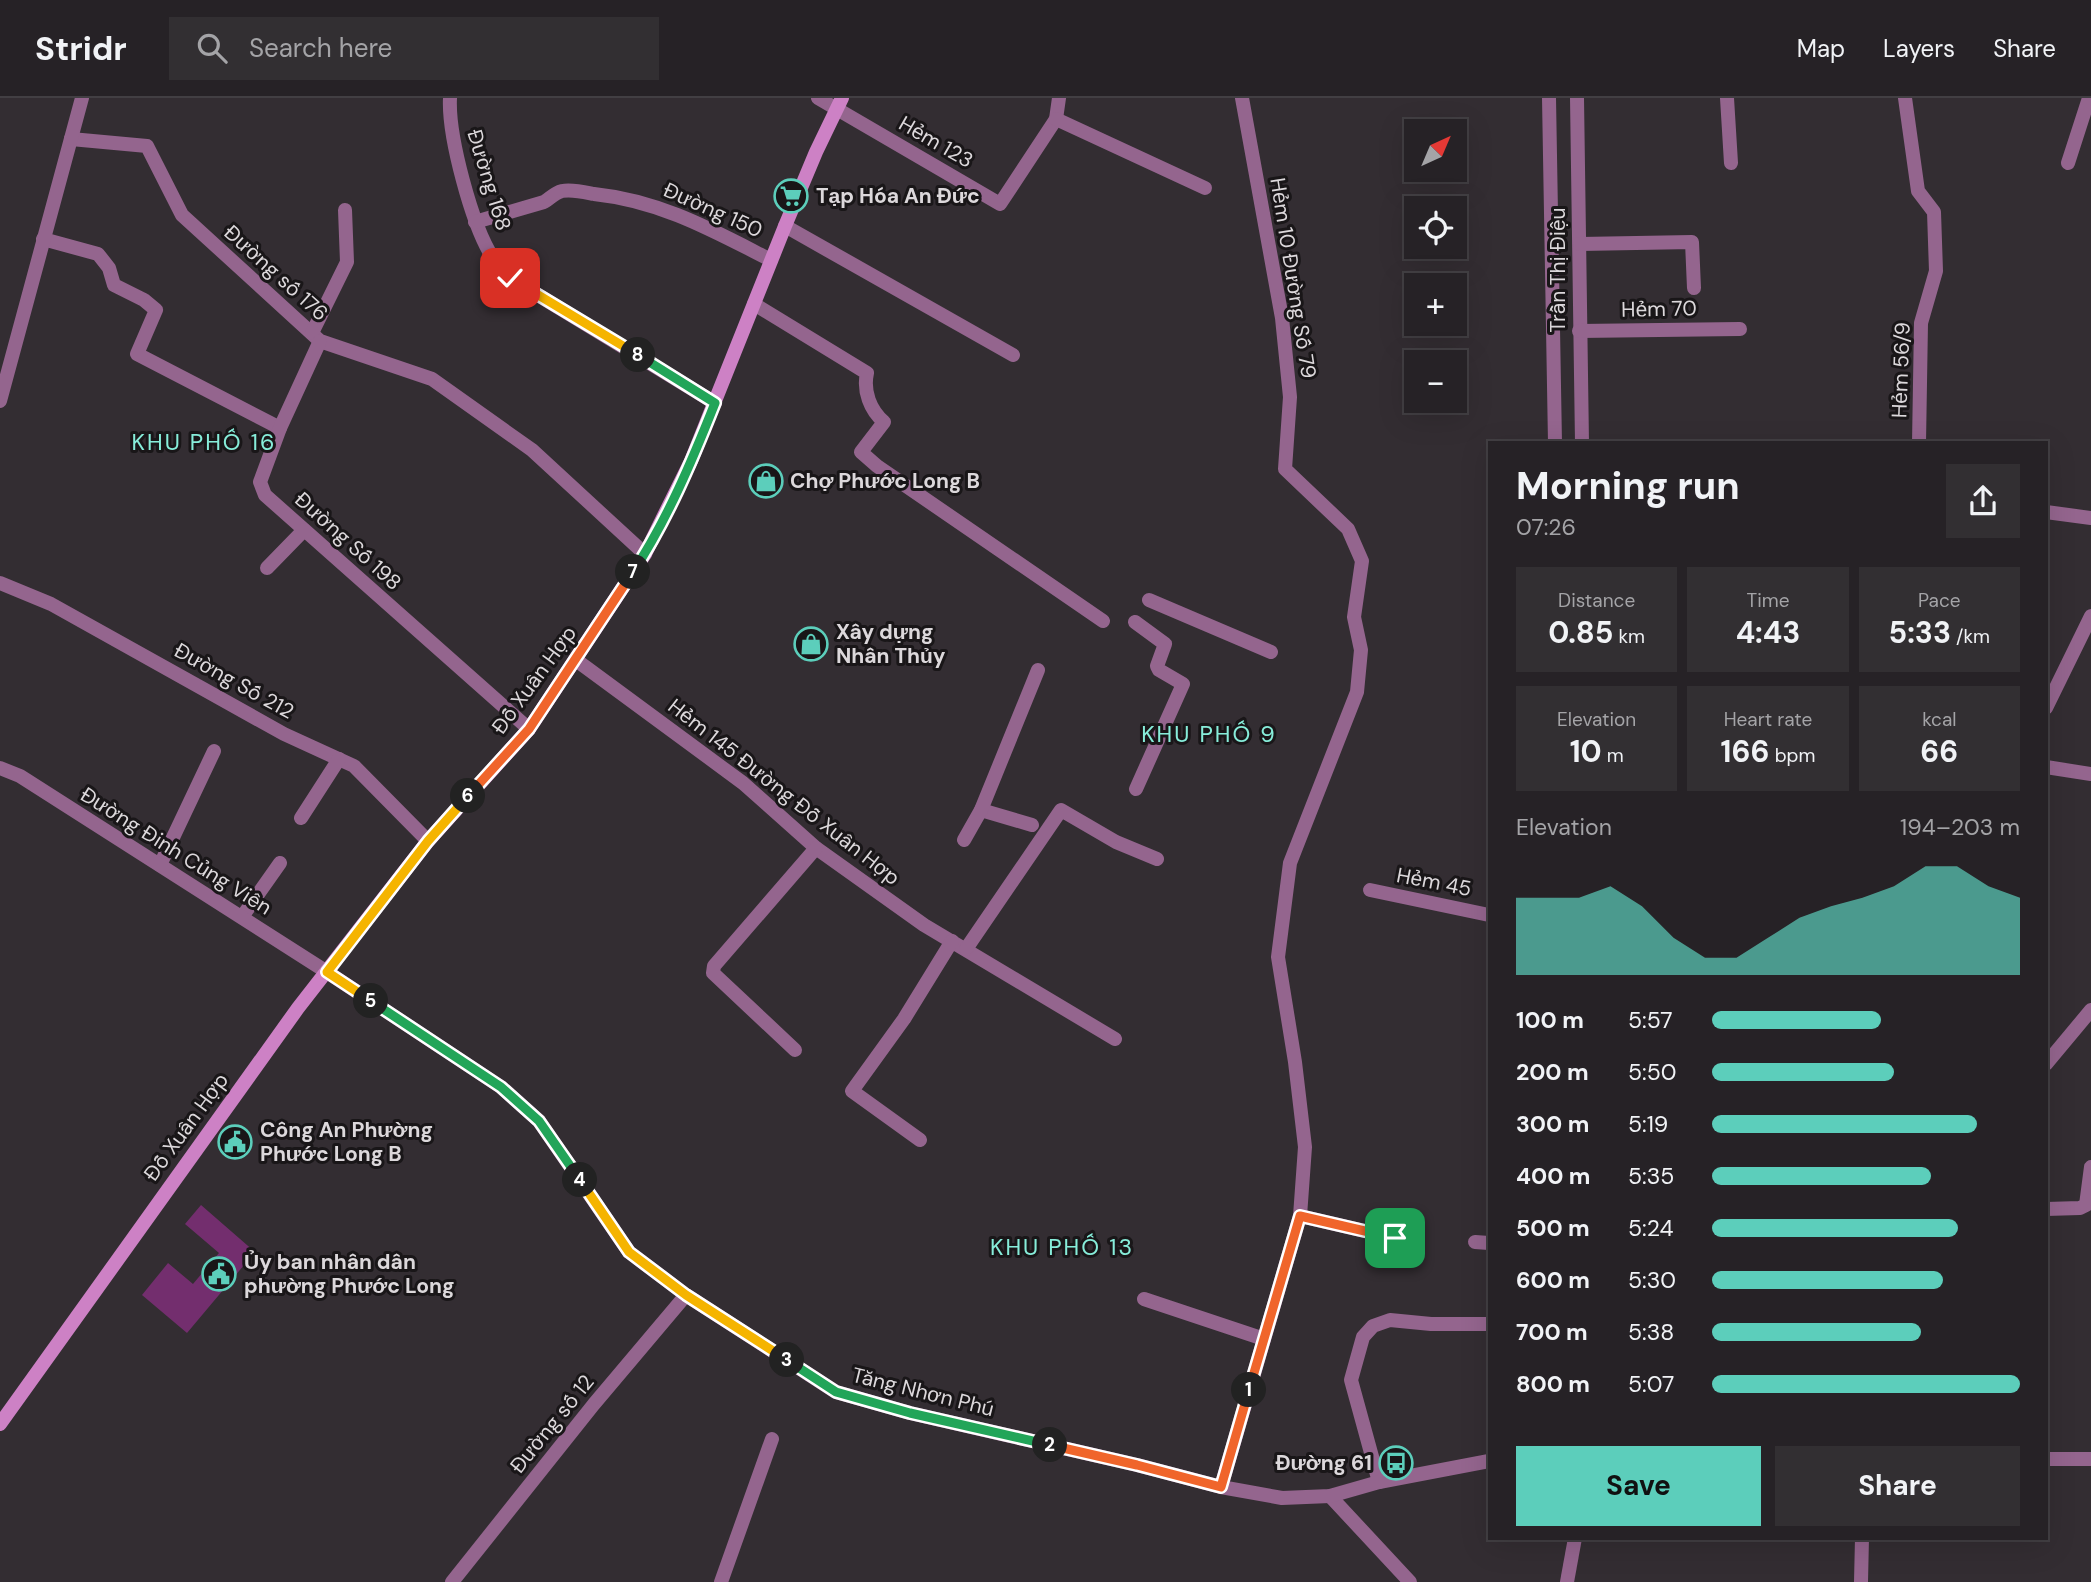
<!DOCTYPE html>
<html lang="en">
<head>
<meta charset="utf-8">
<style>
  body { margin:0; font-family:"DM Sans",sans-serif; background:#322f32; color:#f1f3f6; height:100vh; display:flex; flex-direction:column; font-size:26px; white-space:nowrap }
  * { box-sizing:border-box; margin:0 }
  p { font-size:23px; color:#a4a4a7 }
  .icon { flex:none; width:38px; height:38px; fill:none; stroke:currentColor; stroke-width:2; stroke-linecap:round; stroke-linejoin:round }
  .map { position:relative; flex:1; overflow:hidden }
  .panel { position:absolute; left:1488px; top:343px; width:560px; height:1099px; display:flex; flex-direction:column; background:#262226; border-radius:0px; box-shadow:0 7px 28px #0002,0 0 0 2px #423f43 }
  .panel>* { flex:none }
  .needle { width:46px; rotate:44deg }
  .tools { position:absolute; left:1404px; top:21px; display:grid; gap:14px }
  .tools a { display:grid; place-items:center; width:63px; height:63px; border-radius:0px; background:#262226; box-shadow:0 7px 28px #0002,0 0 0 2px #423f43; font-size:35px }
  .pin { position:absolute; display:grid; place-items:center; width:60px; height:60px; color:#fff; margin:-30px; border-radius:14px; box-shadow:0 4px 10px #0006 }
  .km { position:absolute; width:35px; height:35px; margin:-18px; border-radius:50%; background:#222; color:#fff; font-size:19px; line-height:35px; text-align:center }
  .round { display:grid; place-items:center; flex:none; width:74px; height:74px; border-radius:0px; background:#322f32 }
  .overview { display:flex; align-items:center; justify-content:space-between; height:119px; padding:0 28px }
  h1 { font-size:38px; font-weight:700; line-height:52px }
  .figures { display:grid; grid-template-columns:repeat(3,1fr); gap:10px; height:119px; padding:7px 28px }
  .figures div { display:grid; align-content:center; border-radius:0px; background:#322f32; text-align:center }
  .figures b { font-size:30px; font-weight:700 }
  .figures small { font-size:19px; font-weight:400 }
  .figures p { font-size:19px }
  .chart { height:196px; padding:14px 28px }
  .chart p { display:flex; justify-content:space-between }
  .chart svg { width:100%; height:126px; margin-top:7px; fill:#5ccebb; opacity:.7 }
  .primary-button { display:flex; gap:14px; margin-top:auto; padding:14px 28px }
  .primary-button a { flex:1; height:80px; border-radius:0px; background:#5ccebb; color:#111; font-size:28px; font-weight:700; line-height:80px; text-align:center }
  .primary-button a+a { background:#322f32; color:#f1f3f6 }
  ul { padding:0 28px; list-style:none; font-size:23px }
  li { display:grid; grid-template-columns:112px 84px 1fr; align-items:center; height:52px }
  li i { height:18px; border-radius:9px; background:#5ccebb }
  header { display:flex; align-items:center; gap:42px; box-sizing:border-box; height:98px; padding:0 35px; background:#262226; border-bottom:2px solid #423f43 }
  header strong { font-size:33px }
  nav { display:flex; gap:38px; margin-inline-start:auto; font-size:24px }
  .search { width:490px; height:63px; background:#322f32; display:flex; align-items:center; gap:18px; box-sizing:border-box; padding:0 24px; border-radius:0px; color:#a4a4a7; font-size:26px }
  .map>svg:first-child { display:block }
</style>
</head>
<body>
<header>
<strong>Stridr</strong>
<div class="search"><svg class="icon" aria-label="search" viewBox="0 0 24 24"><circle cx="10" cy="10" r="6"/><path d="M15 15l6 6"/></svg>Search here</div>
<nav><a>Map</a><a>Layers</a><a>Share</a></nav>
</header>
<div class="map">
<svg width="2091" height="1484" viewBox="0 0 2091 1484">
  <rect width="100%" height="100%" fill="#332d32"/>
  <polygon fill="#732e6e" points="201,1107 255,1154 187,1235 142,1197 168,1165 193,1186 219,1155 185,1126"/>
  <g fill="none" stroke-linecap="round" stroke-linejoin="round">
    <g stroke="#94658e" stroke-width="14">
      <path d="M450,0C448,38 472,128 493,160C497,167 504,174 510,180L715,305"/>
      <polyline points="818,0 1000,106 1056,21 1059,0"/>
      <polyline points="1549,0 1555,345"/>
      <polyline points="1577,0 1582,345"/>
      <polyline points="1727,0 1731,65"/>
      <polyline points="1905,0 1918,93 1934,114 1936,173 1921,225 1919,345"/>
      <polyline points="1056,21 1205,90"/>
      <polyline points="71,41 147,48 182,117 320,243 432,281 532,352 645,456"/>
      <polyline points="2068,65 2089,0"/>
      <path d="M475,124L544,104C551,100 554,95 562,93C572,91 584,94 594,96C661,103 712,132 771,162"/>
      <polyline points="785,128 1013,257"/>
      <polyline points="43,141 98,156 109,170 114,187 144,202 156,212 137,256 280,330"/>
      <polyline points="1580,146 1692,144 1694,190"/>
      <path d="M754,206L867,275C863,293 870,312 884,324L861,354L877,368L1103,523"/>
      <polyline points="1579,233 1740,231"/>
      <polyline points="312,235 347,164 345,112"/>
      <polyline points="320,243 280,330 260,384 265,397 529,631"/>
      <polyline points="2046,414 2091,420"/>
      <polyline points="267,470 304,432"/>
      <polyline points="0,485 51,506 284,636 354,668 428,743"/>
      <polyline points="1149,502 1271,554"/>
      <polyline points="1135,524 1165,546 1157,568 1159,572 1183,586 1136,691"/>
      <polyline points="576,562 743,685 816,750 924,827 1115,941"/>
      <polyline points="2046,610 2091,518"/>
      <polyline points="2046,669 2091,676"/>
      <polyline points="981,712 1032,727"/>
      <polyline points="301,720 339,661"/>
      <polyline points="964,742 981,712 1038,572"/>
      <polyline points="160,767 214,653"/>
      <polyline points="1370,792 1489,817"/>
      <polyline points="242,819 280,765"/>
      <polyline points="966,851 1061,712 1116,744 1157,761"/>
      <polyline points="795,952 713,875 714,868 816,750"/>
      <polyline points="2046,966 2091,912"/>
      <polyline points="920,1042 852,993 904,921 952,843"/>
      <polyline points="2046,1111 2080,1110 2086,1107 2091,1069"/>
      <polyline points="1300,1118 1395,1140"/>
      <polyline points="1475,1144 1489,1145"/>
      <polyline points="1144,1201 1264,1241"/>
      <polyline points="1379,1384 1351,1282 1363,1239 1373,1228 1390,1222 1431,1226 1489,1226"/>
      <polyline points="1221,1389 1300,1118 1305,1049 1295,964 1278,859 1290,765 1357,594 1361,552 1354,519 1362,463 1348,431 1285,371 1290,299 1282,220 1242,0"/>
      <polyline points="1330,1398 1410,1484"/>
      <polyline points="452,1484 594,1306 686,1197"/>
      <polyline points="721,1484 772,1341"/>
      <polyline points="1567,1484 1575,1440"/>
      <polyline points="1861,1484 1862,1440"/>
    </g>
    <g stroke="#94658e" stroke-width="14">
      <polyline points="0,303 82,0"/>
      <polyline points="0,670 20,678 327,874 501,989 539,1023 629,1154 686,1197 836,1294 910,1315 1137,1367 1221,1389 1282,1400 1330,1398 1379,1384 1489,1363"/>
      <polyline points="2046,1361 2091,1361"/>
    </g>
    <polyline stroke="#cd81c5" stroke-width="14" points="0,1326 298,910 428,743 529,631 645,456 691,363 785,128 816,54 842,0"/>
  </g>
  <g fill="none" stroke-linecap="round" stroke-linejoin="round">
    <defs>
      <polyline id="split-1" points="1249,1292 1300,1118 1395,1140"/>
      <polyline id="split-2" points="1050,1347 1137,1367 1221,1389 1249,1292"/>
      <polyline id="split-3" points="787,1262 836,1294 910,1315 1050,1347"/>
      <polyline id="split-4" points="580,1082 629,1154 686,1197 787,1262"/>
      <polyline id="split-5" points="371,903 501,989 539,1023 580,1082"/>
      <polyline id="split-6" points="371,903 327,874 428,743 468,698"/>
      <polyline id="split-7" points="468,698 529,631 633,474"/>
      <path id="split-8" d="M633,474C667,422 692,363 715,305L638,257"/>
      <polyline id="split-9" points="510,180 638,257"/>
    </defs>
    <use href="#split-1" stroke="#fff" stroke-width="14"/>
    <use href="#split-2" stroke="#fff" stroke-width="14"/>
    <use href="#split-3" stroke="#fff" stroke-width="14"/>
    <use href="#split-4" stroke="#fff" stroke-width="14"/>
    <use href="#split-5" stroke="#fff" stroke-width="14"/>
    <use href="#split-6" stroke="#fff" stroke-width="14"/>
    <use href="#split-7" stroke="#fff" stroke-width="14"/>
    <use href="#split-8" stroke="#fff" stroke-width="14"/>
    <use href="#split-9" stroke="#fff" stroke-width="14"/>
    <use href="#split-1" stroke="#f0652b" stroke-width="9"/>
    <use href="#split-2" stroke="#f0652b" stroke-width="9"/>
    <use href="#split-3" stroke="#22a559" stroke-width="9"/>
    <use href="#split-4" stroke="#f5b400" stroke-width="9"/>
    <use href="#split-5" stroke="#22a559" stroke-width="9"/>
    <use href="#split-6" stroke="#f5b400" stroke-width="9"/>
    <use href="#split-7" stroke="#f0652b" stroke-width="9"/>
    <use href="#split-8" stroke="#22a559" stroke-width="9"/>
    <use href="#split-9" stroke="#f5b400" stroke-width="9"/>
  </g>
  <defs>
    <symbol id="supermarket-ring" viewBox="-11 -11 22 22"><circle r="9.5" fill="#191618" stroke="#5ccebb" stroke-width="1.5"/><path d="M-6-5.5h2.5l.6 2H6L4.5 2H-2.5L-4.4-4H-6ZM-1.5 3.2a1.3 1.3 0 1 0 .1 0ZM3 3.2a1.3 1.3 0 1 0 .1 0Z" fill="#5ccebb"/></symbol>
    <symbol id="shop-ring" viewBox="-11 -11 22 22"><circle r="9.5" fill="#191618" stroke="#5ccebb" stroke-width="1.5"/><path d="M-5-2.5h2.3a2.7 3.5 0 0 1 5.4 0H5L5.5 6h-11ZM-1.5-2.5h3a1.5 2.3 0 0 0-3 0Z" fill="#5ccebb"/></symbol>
    <symbol id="civic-ring" viewBox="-11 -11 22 22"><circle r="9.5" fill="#191618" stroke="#5ccebb" stroke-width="1.5"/><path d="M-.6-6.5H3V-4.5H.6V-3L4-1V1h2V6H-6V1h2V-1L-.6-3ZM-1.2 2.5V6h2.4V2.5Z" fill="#5ccebb"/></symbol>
    <symbol id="bus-ring" viewBox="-11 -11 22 22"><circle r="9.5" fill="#191618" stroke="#5ccebb" stroke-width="1.5"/><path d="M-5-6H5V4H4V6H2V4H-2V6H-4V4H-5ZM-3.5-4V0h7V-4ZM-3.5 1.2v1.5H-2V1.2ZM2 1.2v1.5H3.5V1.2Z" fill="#5ccebb"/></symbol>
  </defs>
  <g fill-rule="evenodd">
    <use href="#supermarket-ring" x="772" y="79" width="38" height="38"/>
    <use href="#shop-ring" x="747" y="364" width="38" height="38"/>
    <use href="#shop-ring" x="792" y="527" width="38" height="38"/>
    <use href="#civic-ring" x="216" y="1025" width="38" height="38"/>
    <use href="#civic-ring" x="200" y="1157" width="38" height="38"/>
    <use href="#bus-ring" x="1377" y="1346" width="38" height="38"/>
  </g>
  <g text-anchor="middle" stroke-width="6" stroke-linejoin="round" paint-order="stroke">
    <g font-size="21" fill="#dcd8db" stroke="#191618">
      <text transform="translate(936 44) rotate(30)" y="7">Hẻm 123</text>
      <text transform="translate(489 82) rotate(73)" y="7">Đường 168</text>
      <text transform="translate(713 112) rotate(24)" y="7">Đường 150</text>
      <text transform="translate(1558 172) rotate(-90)" y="7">Trần Thị Điệu</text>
      <text transform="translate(276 175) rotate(42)" y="7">Đường số 176</text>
      <text transform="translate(1293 180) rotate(81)" y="7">Hẻm 10 Đường Số 79</text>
      <text transform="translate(1659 211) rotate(-1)" y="7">Hẻm 70</text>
      <text transform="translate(1901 272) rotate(-88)" y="7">Hẻm 56/9</text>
      <text transform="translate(348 443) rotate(42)" y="7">Đường Số 198</text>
      <text transform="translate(534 582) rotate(-54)" y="7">Đỗ Xuân Hợp</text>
      <text transform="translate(234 583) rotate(29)" y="7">Đường Số 212</text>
      <text transform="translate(784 694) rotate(38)" y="7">Hẻm 145 Đường Đỗ Xuân Hợp</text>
      <text transform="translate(176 753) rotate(32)" y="7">Đường Đinh Củng Viên</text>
      <text transform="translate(1434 784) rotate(11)" y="7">Hẻm 45</text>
      <text transform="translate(186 1029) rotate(-54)" y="7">Đỗ Xuân Hợp</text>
      <text transform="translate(923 1294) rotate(14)" y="7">Tăng Nhơn Phú</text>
      <text transform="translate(552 1326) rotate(-51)" y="7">Đường số 12</text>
    </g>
    <g font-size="21" font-weight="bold" fill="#dcd8db" stroke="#191618" text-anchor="start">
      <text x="816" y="105">Tạp Hóa An Đức</text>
      <text x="790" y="390">Chợ Phước Long B</text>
      <text x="836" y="541">Xây dựng<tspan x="836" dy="24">Nhân Thủy</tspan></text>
      <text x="260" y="1039">Công An Phường<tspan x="260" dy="24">Phước Long B</tspan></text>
      <text x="244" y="1171">Ủy ban nhân dân<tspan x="244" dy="24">phường Phước Long</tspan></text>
      <text x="1372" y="1372" text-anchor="end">Đường 61</text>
    </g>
    <g font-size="23" letter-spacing="2" fill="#87edda" stroke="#191618">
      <text x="204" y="352">KHU PHỐ 16</text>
      <text x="1209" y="644">KHU PHỐ 9</text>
      <text x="1062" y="1157">KHU PHỐ 13</text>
    </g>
  </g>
</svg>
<div class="tools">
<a><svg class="needle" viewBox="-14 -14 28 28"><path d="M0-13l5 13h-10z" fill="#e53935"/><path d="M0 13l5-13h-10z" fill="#a4a4a7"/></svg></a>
<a><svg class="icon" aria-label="locate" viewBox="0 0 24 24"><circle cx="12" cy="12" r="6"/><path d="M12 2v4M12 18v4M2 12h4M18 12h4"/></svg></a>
<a>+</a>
<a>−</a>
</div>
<div class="pin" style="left:1395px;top:1140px;background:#1e9e55"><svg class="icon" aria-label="arrive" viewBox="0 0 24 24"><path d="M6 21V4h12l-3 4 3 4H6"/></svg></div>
<div class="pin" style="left:510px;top:180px;background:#d93025"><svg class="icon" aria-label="check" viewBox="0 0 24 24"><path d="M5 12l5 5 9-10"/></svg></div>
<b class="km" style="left:1249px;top:1292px">1</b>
<b class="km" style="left:1050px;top:1347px">2</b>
<b class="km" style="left:787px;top:1262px">3</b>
<b class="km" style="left:580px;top:1082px">4</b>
<b class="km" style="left:371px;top:903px">5</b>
<b class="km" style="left:468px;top:698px">6</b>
<b class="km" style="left:633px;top:474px">7</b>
<b class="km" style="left:638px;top:257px">8</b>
<section class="panel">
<div class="overview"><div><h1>Morning run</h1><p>07:26</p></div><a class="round"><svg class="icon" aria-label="share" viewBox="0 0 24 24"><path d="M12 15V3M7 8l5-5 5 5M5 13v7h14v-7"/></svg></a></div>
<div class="figures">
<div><p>Distance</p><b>0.85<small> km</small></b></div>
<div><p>Time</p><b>4:43</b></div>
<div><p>Pace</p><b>5:33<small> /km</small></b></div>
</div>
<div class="figures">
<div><p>Elevation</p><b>10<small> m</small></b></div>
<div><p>Heart rate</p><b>166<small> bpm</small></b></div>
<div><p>kcal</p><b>66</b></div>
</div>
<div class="chart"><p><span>Elevation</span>194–203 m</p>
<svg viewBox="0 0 160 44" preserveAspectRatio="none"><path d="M0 44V17L10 17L20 17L30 13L40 20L50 31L60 38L70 38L80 31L90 24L100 20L110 17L120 13L130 6L140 6L150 13L160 17V44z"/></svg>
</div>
<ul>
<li><b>100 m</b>5:57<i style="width:55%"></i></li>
<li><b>200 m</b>5:50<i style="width:59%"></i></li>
<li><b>300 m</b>5:19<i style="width:86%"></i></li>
<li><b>400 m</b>5:35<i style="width:71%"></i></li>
<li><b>500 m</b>5:24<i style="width:80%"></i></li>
<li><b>600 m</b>5:30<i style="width:75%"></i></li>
<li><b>700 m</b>5:38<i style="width:68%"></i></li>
<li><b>800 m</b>5:07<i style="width:100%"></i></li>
</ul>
<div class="primary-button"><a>Save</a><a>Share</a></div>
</section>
</div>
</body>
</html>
